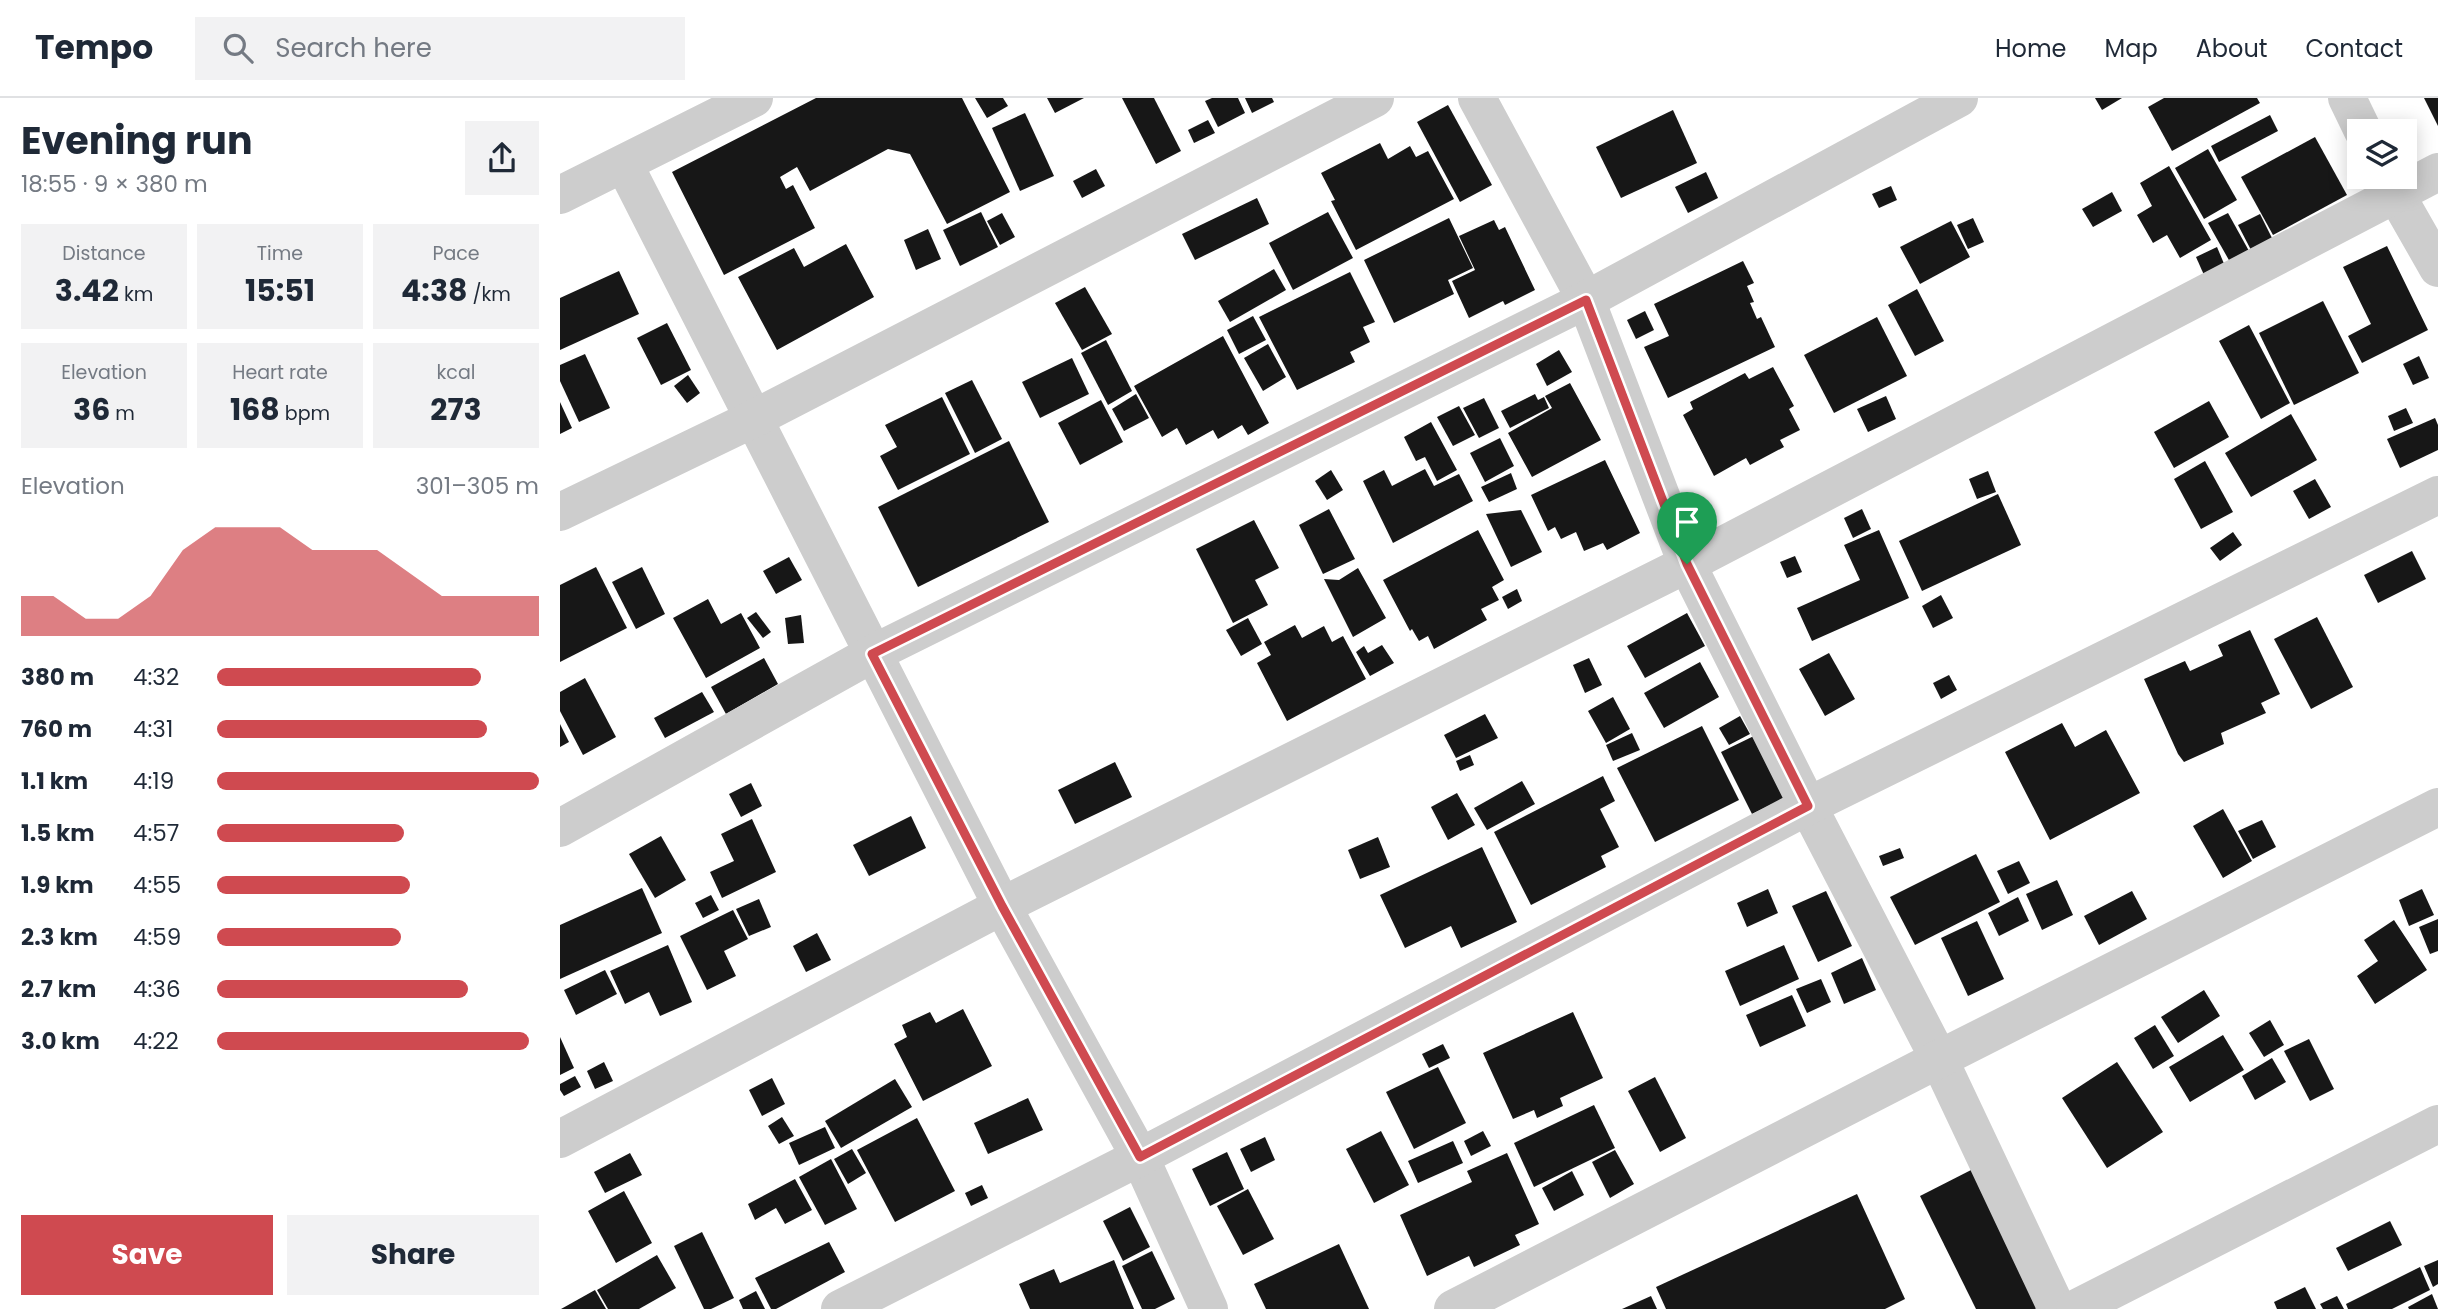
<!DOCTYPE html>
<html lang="en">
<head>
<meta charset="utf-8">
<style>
  body { margin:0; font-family:Poppins,sans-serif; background:#f2f2f3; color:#1f2937; height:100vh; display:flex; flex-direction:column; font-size:26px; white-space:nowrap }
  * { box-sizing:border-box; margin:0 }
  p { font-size:23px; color:#747a83 }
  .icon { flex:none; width:38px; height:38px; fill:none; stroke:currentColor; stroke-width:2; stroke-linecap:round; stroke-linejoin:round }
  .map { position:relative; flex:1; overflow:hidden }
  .sheet { display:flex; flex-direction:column; background:#fff; width:560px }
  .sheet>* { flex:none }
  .tools { position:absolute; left:1787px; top:21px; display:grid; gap:14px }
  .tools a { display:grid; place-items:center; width:70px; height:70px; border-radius:0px; background:#fff; box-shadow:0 4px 18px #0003; font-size:35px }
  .pin { position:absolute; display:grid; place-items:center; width:60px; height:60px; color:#fff; margin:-72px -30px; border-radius:50% 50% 50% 0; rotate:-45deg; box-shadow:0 0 7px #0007 }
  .pin .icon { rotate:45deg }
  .round { display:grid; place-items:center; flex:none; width:74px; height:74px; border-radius:0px; background:#f2f2f3 }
  .overview { display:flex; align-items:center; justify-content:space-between; height:119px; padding:0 21px }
  h1 { font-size:38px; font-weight:700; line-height:52px }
  .figures { display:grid; grid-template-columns:repeat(3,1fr); gap:10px; height:119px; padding:7px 21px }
  .figures div { display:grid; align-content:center; border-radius:0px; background:#f2f2f3; text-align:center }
  .figures b { font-size:30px; font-weight:700 }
  .figures small { font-size:19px; font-weight:400 }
  .figures p { font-size:19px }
  .chart { height:196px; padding:14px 21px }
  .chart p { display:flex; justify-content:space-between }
  .chart svg { width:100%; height:126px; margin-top:7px; fill:#cf4a50; opacity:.7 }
  .primary-button { display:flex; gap:14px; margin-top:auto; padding:14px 21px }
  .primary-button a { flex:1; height:80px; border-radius:0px; background:#cf4a50; color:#fff; font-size:28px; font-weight:700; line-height:80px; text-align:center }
  .primary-button a+a { background:#f2f2f3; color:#1f2937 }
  ul { padding:0 21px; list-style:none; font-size:23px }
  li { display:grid; grid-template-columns:112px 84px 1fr; align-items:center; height:52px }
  li i { height:18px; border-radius:9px; background:#cf4a50 }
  header { display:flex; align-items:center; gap:42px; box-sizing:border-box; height:98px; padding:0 35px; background:#fff; border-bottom:2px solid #e0e1e3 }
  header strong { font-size:33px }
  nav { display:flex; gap:38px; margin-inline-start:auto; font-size:24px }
  .search { width:490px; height:63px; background:#f2f2f3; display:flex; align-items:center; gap:18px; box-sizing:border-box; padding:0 24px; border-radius:0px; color:#747a83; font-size:26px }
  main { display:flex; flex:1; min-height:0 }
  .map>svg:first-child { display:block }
</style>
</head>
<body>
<header>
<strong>Tempo</strong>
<div class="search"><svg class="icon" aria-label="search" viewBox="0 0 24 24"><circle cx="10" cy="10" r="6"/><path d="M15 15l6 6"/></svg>Search here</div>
<nav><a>Home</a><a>Map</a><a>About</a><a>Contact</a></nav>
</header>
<main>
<section class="sheet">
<div class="overview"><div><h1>Evening run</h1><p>18:55 · 9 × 380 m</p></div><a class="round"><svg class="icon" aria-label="share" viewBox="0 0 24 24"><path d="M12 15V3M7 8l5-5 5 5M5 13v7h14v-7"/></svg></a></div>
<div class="figures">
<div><p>Distance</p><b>3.42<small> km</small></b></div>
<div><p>Time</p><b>15:51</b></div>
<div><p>Pace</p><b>4:38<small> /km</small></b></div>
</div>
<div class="figures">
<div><p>Elevation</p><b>36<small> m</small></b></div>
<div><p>Heart rate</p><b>168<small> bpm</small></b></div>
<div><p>kcal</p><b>273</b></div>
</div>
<div class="chart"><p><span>Elevation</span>301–305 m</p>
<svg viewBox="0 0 160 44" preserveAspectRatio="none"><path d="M0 44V30L10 30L20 38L30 38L40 30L50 14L60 6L70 6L80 6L90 14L100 14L110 14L120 22L130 30L140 30L150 30L160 30V44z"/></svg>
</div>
<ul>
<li><b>380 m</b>4:32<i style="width:82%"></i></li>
<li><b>760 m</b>4:31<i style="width:84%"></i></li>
<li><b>1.1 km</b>4:19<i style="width:100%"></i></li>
<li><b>1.5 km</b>4:57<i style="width:58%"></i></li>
<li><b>1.9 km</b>4:55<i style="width:60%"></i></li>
<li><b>2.3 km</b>4:59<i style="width:57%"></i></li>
<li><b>2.7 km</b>4:36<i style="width:78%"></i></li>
<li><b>3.0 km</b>4:22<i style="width:97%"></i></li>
</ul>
<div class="primary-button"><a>Save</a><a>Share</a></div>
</section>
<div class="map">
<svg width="1878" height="1211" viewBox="0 0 1878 1211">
  <rect width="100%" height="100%" fill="#fff"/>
  <g fill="#171717">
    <polygon points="256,0 402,0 450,94 387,126 350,56 328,51 250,93 237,69 220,79 226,91 233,87 255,130 164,177 112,74"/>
    <polygon points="415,0 443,0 448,8 427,20"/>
    <polygon points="487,0 524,0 495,15"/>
    <polygon points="562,0 594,0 621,53 596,66"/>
    <polygon points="652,0 678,0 685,15 658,29 645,3"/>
    <polygon points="685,0 712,0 714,4 692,15"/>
    <polygon points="1535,0 1562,0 1542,12"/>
    <polygon points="1604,0 1697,0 1700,5 1612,53 1588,9"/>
    <polygon points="1864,0 1878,0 1878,28"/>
    <polygon points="888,7 932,87 900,104 857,24"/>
    <polygon points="1113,12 1137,65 1061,100 1036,49"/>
    <polygon points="465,15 494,78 460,93 432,30"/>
    <polygon points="1710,17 1718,33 1659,64 1651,48"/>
    <polygon points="648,22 655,35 634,45 628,32"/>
    <polygon points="1755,39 1787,97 1713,137 1681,79"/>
    <polygon points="820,45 828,61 850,48 856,59 868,53 894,101 796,152 771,103 775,102 761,75"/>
    <polygon points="1648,51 1677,102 1644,121 1615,70"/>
    <polygon points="1609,68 1651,142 1620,160 1607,137 1593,145 1577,117 1592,108 1580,85"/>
    <polygon points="536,71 545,88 522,100 513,83"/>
    <polygon points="1146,74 1158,100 1128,115 1115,89"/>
    <polygon points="1331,88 1337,102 1319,110 1312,96"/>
    <polygon points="1552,94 1562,113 1533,129 1522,111"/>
    <polygon points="697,100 709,126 635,162 622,136"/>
    <polygon points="421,114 438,149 400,168 383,132"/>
    <polygon points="768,114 793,160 733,192 709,145"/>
    <polygon points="442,115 455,139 440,147 427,123"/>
    <polygon points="1668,115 1689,153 1670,164 1648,125"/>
    <polygon points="1700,116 1713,142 1691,152 1678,127"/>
    <polygon points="889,120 913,170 888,182 894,196 834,225 804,162"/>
    <polygon points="1413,120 1424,144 1408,151 1397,127"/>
    <polygon points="934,122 939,132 945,129 975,192 945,207 943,203 909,220 892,183 915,172 899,138"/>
    <polygon points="1391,123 1410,159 1360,186 1340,149"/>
    <polygon points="368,131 381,161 356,172 344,142"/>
    <polygon points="286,146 314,199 217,252 178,179 234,150 244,169"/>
    <polygon points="1827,148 1868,232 1802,265 1788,238 1811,226 1783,169"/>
    <polygon points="1657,149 1665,168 1644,177 1636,159"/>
    <polygon points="1183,163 1194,185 1187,188 1194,204 1190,205 1197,221 1201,219 1215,249 1108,300 1084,249 1109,238 1094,206"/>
    <polygon points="714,171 726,192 670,224 658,203"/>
    <polygon points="59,173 79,216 0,252 0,200"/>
    <polygon points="790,174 815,224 803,229 810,244 790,254 795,264 737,292 699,219"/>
    <polygon points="525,189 552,236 522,252 495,205"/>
    <polygon points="1357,191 1384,243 1355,258 1328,207"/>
    <polygon points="1763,203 1799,275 1734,307 1699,235"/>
    <polygon points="1085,213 1094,232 1076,241 1067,222"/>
    <polygon points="693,218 706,242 679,256 667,232"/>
    <polygon points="1317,219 1347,278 1274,315 1244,257"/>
    <polygon points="107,225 131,272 101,287 77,240"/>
    <polygon points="1689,227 1730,305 1701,321 1659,243"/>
    <polygon points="663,238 709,325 688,337 682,327 658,341 653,332 626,347 617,330 602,339 574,288"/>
    <polygon points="546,242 572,293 548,307 521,255"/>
    <polygon points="708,246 726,279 703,293 684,260"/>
    <polygon points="999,252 1012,274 987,288 976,266"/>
    <polygon points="25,256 50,310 19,324 0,283 0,267"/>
    <polygon points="1859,258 1869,280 1853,287 1843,266"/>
    <polygon points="512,260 529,296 480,320 462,284"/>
    <polygon points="1213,269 1234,308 1229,311 1240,332 1220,342 1224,349 1190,367 1186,360 1154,378 1123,317 1133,311 1130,304 1185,275 1189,281"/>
    <polygon points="128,277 140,295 127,305 114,288"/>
    <polygon points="412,282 442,341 415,355 385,295"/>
    <polygon points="1010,285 1041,342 972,379 948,335 992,310 985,298"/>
    <polygon points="576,296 589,320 564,333 552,311"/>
    <polygon points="975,296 978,302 984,299 989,310 950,330 941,313"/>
    <polygon points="1326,298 1336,321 1308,334 1297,311"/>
    <polygon points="382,299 410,356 338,392 320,358 337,349 325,327"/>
    <polygon points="924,300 939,330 919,340 903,310"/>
    <polygon points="541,302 563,344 520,367 498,325"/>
    <polygon points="1649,303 1669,339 1614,370 1594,334"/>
    <polygon points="0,304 12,330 0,336"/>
    <polygon points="899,308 915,337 893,348 877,319"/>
    <polygon points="1846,310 1853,325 1834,333 1828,318"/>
    <polygon points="1731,316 1757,362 1691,399 1665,355"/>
    <polygon points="1875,320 1878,327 1878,352 1840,370 1827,341"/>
    <polygon points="871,324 897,372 877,383 865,359 856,363 844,339"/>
    <polygon points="940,340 954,368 925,384 910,355"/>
    <polygon points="449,343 489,424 358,489 318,409"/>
    <polygon points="1045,362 1080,435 1047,452 1043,445 1024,453 1016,434 1001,441 995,429 988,433 971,397"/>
    <polygon points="1645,363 1673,414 1641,431 1614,381"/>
    <polygon points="865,371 874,388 899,376 913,403 833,445 803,383 824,372 832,388"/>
    <polygon points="771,372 783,392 767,402 755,383"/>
    <polygon points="1428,373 1436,394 1417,401 1409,381"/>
    <polygon points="951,375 957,391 929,404 921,389"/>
    <polygon points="1755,381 1771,409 1749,421 1733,393"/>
    <polygon points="1438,396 1461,447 1362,493 1339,443"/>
    <polygon points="769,411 795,461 763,476 739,427"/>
    <polygon points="1302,411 1311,431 1293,440 1284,420"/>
    <polygon points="961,412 982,454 951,469 926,416"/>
    <polygon points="694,422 719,470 695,482 708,507 673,525 636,451"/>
    <polygon points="918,432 944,482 932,489 939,502 921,511 927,522 874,551 868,538 859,543 852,531 850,533 823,482"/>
    <polygon points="1319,432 1349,500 1252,543 1237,510 1300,482 1284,447"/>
    <polygon points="1673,434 1682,447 1660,463 1650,450"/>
    <polygon points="1852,453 1866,481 1818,505 1804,477"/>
    <polygon points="1235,458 1242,474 1227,480 1220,464"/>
    <polygon points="229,459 242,482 216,496 203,473"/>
    <polygon points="36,469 67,530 0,564 0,487"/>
    <polygon points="82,469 105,516 76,531 52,484"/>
    <polygon points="798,470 826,520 793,539 764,481 779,482"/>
    <polygon points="957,491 962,503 948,511 942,499"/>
    <polygon points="1381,497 1393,520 1373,530 1362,508"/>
    <polygon points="148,501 161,526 181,515 200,550 146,580 113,520"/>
    <polygon points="196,514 211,534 203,540 187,520"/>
    <polygon points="1127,515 1145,548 1085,580 1067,548"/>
    <polygon points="241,517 244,545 228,546 225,520"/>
    <polygon points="1757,519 1793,589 1751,611 1714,541"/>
    <polygon points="688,520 702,546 681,558 666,532"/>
    <polygon points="735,527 742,540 764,528 772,544 783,538 806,581 727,623 697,565 711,557 704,544"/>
    <polygon points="1690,532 1720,596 1701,605 1706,615 1661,635 1664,646 1624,664 1618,656 1584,581 1625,563 1630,573 1663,558 1658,547"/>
    <polygon points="822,547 834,565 810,578 796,554 804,548 808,555"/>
    <polygon points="1269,555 1295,601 1265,618 1239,571"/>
    <polygon points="204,560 218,586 166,616 151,589"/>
    <polygon points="1029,560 1042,587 1025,595 1013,567"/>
    <polygon points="1140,564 1159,599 1104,630 1084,595"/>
    <polygon points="1389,577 1397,592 1381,601 1373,585"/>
    <polygon points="25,580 56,639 23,657 0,613 0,594"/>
    <polygon points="142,594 154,614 105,640 94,620"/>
    <polygon points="1053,599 1070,631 1046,645 1028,613"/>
    <polygon points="925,616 938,640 896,660 884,637"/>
    <polygon points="1180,618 1190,636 1169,647 1159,630"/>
    <polygon points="1502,625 1515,649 1546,632 1580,695 1490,742 1445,654"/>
    <polygon points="0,626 9,644 0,649"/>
    <polygon points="1142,628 1179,702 1095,744 1057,670"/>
    <polygon points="1072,635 1080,652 1053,663 1046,647"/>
    <polygon points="1198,636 1229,698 1192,716 1161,654"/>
    <polygon points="910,657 914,667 900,673 896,663"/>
    <polygon points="555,664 572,699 515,726 498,692"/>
    <polygon points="1043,678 1055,703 1040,711 1059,749 1041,758 1046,769 971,807 934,734"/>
    <polygon points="962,683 975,706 927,732 914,710"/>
    <polygon points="191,685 202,708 181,719 169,696"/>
    <polygon points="897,695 915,727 888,742 871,709"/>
    <polygon points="1663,711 1692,763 1663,780 1633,728"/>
    <polygon points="351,718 366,750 309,778 293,747"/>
    <polygon points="192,721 216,774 162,800 150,774 174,763 161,736"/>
    <polygon points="1702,722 1716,749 1693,761 1678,733"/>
    <polygon points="101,738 126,782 95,800 69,756"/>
    <polygon points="818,739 830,769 800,781 788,752"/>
    <polygon points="922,749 957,824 901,850 891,828 845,850 820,797"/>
    <polygon points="1340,750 1344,760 1323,768 1319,758"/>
    <polygon points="1416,756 1440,804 1355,847 1330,799"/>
    <polygon points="1459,763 1470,785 1448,796 1437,773"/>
    <polygon points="1497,782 1513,817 1482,832 1466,796"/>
    <polygon points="82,790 102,835 0,881 0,827"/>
    <polygon points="1208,791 1218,815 1187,829 1177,805"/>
    <polygon points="1862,791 1874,817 1849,828 1839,802"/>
    <polygon points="1266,793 1292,848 1258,864 1232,808"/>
    <polygon points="1572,793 1587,821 1539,847 1524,818"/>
    <polygon points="151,797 159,812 143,820 135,805"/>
    <polygon points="1458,799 1469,823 1439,838 1428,815"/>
    <polygon points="199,801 211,829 189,838 176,811"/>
    <polygon points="173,812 188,841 164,853 176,878 147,892 120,838"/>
    <polygon points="1878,821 1878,853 1870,856 1859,829"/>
    <polygon points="1834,822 1867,872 1815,906 1797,878 1818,863 1804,842"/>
    <polygon points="1417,823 1444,881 1408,898 1381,840"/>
    <polygon points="257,835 271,862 246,874 233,848"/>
    <polygon points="108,847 132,904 100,918 89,894 65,906 50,873"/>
    <polygon points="1224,847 1239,881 1180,908 1165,873"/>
    <polygon points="1302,860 1316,892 1284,906 1271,875"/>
    <polygon points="45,872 57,896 16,917 4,892"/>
    <polygon points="1261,881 1271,904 1247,915 1236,891"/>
    <polygon points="1644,892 1660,918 1618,945 1601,919"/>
    <polygon points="1232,897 1246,928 1200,949 1186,917"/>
    <polygon points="403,911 432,968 363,1003 334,946 347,939 342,927 370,914 376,925"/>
    <polygon points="1013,914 1043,980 1000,1000 1003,1008 977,1020 974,1012 953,1021 923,955"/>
    <polygon points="1710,922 1724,947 1704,959 1689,935"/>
    <polygon points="1595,927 1614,958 1593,971 1574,940"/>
    <polygon points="1663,937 1684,972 1630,1004 1609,969"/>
    <polygon points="0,939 14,970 0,977"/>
    <polygon points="1749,941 1774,991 1750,1003 1724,953"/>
    <polygon points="883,946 890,960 869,970 862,956"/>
    <polygon points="1712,960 1726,984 1695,1002 1682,978"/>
    <polygon points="44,964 53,983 35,991 27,973"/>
    <polygon points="1557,964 1603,1034 1547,1070 1502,1000"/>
    <polygon points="878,969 906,1025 854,1051 826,994"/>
    <polygon points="15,978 21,989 4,998 0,992 0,986"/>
    <polygon points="1095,979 1126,1040 1100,1054 1068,993"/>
    <polygon points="212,980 225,1006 202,1018 189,992"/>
    <polygon points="335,981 352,1009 281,1050 265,1023"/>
    <polygon points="468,1000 483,1032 428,1056 414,1025"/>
    <polygon points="1034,1007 1055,1050 974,1089 954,1045"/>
    <polygon points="222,1019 234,1038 219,1046 208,1028"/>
    <polygon points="357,1020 395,1093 335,1124 297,1052"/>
    <polygon points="265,1029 275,1050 239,1067 229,1045"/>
    <polygon points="821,1033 849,1087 814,1105 786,1051"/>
    <polygon points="923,1033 931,1048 911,1058 904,1043"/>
    <polygon points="705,1039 715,1062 691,1074 680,1051"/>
    <polygon points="893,1043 903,1065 858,1085 848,1063"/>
    <polygon points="292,1051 306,1075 288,1086 274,1061"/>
    <polygon points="1055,1052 1074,1086 1050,1100 1032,1064"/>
    <polygon points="667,1054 684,1091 650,1108 632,1071"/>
    <polygon points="70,1055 82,1077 45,1095 34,1074"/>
    <polygon points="947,1055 979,1126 955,1137 960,1147 914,1169 909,1158 867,1178 840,1117 912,1084 907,1073"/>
    <polygon points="271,1061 297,1111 265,1127 239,1079"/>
    <polygon points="1415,1070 1483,1207 1475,1211 1416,1211 1360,1098"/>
    <polygon points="1012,1073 1024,1097 994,1113 982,1090"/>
    <polygon points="235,1081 252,1112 225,1126 216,1110 195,1122 188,1106"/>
    <polygon points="422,1087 428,1100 411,1108 405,1095"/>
    <polygon points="688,1091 714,1141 683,1157 657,1108"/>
    <polygon points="64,1093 92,1145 56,1165 28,1113"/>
    <polygon points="1297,1096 1345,1201 1325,1211 1106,1211 1096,1189"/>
    <polygon points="570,1109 590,1149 563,1163 543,1123"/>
    <polygon points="1830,1123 1842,1147 1788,1173 1776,1150"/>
    <polygon points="142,1134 174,1200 151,1211 144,1211 114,1148"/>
    <polygon points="269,1144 285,1174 216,1211 211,1211 195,1180"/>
    <polygon points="779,1146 809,1211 706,1211 694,1186"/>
    <polygon points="592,1153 615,1201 595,1211 582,1211 562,1168"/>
    <polygon points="97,1157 116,1190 79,1211 48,1211 37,1192"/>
    <polygon points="554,1162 574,1211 470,1211 459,1186 494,1171 500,1185"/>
    <polygon points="1878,1162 1878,1186 1873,1189 1864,1168"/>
    <polygon points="1860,1169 1870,1192 1832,1211 1788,1211 1786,1206"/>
    <polygon points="1745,1189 1756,1211 1717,1211 1714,1204"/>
    <polygon points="35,1192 46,1211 1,1211"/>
    <polygon points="196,1193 205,1211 183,1211 179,1202"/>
    <polygon points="1872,1196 1878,1211 1849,1211 1848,1209"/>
    <polygon points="1091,1198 1097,1211 1062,1211"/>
    <polygon points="1777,1198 1784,1211 1763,1211 1760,1206"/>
  </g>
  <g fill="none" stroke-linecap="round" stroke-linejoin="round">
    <g stroke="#cdcdcd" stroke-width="38">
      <polyline points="917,0 1026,202 1127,466 1248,708 1379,961 1497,1211"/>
      <polyline points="1787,0 1803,33"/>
      <polyline points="64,66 442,808 580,1059 649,1211"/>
      <polyline points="1826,79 1878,170"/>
      <polyline points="0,97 194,0"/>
      <polyline points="0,414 195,320 815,0"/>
      <polyline points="0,730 312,556 1026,202 1399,0"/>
      <polyline points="0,1041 442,808 1127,466 1878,74"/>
      <polyline points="280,1211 580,1059 1248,708 1878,397"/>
      <polyline points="893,1211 1379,961 1878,709"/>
      <polyline points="1515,1211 1878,1026"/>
    </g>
  </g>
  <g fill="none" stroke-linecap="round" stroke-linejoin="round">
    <defs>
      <polygon id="route" points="1026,202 1127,466 1248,708 580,1059 442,808 312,556"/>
    </defs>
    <use href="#route" stroke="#fff" stroke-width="14"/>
    <use href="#route" stroke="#cf4a50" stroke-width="9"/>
  </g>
</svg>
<div class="tools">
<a><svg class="icon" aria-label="layers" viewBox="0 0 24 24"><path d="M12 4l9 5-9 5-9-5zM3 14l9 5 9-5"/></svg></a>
</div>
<div class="pin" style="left:1127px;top:466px;background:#1e9e55"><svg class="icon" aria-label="arrive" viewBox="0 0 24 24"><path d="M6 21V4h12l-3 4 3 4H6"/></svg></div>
</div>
</main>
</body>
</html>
